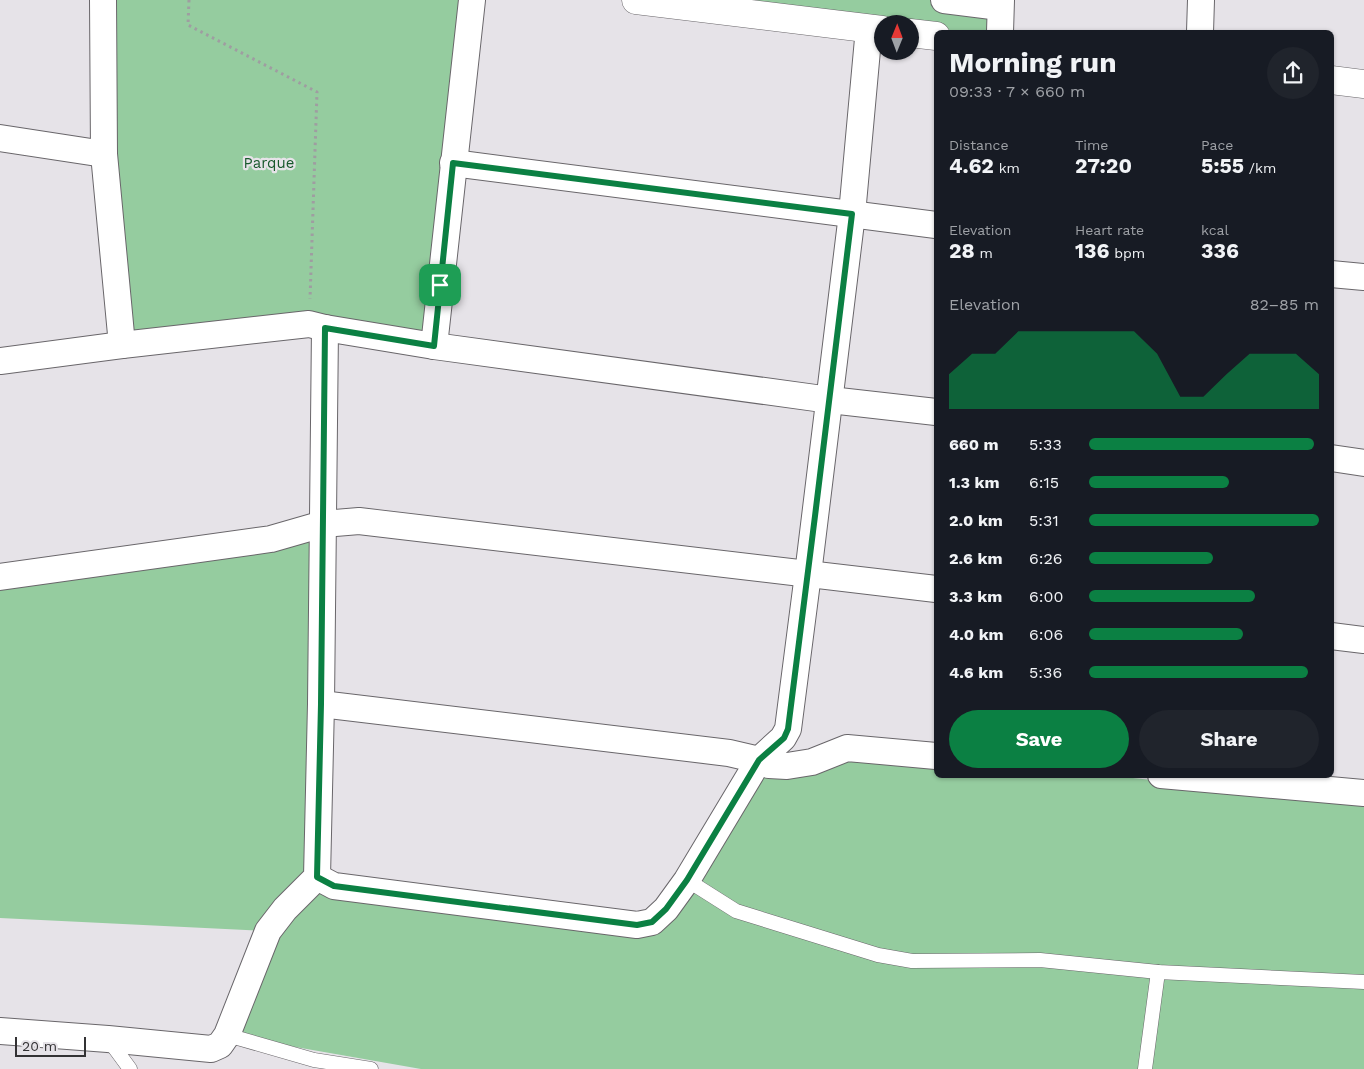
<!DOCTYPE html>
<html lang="en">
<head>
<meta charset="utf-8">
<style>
  body { margin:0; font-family:"Work Sans",sans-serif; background:#20242c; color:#f1f3f6; height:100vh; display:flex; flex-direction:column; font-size:19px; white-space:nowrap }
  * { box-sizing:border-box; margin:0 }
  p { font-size:16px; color:#9ea1a6 }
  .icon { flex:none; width:28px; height:28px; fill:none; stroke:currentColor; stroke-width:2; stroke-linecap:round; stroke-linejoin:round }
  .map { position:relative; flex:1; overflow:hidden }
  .panel { position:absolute; left:934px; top:30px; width:400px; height:748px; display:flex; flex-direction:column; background:#171b24; border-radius:8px; box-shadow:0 1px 4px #0004 }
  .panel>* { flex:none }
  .needle { width:32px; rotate:1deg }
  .buttons { position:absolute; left:874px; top:15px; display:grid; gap:10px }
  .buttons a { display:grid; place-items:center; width:45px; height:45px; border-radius:50%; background:#171b24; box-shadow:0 1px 4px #0004; font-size:25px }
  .scale { position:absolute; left:15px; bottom:12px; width:71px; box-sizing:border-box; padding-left:5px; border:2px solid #333234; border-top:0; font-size:14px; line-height:18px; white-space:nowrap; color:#333234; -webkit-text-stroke:4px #e6e3e8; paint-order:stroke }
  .pin { position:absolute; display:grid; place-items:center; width:42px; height:42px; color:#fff; margin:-21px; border-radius:10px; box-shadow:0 2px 8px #0006 }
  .round { display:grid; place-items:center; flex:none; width:52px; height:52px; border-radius:26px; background:#20242c }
  .head { display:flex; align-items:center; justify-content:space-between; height:85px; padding:0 15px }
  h1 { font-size:28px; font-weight:700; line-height:38px }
  .metrics { display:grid; grid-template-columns:repeat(3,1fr); gap:8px; height:85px; padding:5px 15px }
  .metrics div { display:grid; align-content:center }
  .metrics b { font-size:21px; font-weight:700 }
  .metrics small { font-size:14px; font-weight:400 }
  .metrics p { font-size:14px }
  .chart { height:140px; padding:10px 15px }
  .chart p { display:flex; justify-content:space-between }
  .chart svg { width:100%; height:90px; margin-top:5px; fill:#0b8043; opacity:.7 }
  .cta { display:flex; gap:10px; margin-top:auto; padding:10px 15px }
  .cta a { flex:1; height:58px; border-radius:30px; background:#0b8043; color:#fff; font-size:20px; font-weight:700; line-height:58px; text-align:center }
  .cta a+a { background:#20242c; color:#f1f3f6 }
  ul { padding:0 15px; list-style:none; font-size:16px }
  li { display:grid; grid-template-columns:80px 60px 1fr; align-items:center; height:38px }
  li i { height:12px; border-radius:6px; background:#0b8043 }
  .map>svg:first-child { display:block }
</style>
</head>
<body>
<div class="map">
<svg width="1364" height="1069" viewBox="0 0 1364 1069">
  <rect width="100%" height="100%" fill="#e6e3e8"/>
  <g fill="#95cc9f">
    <polygon points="103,0 472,0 434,346 309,324 122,345"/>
    <polygon points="644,0 944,0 1000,7 999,32 936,32 910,24 882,24"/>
    <polygon points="323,524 317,877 637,925 666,909 759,760 936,757 936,775 1104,775 1364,802 1364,1069 421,1069 227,1035 267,931 0,918 0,576"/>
  </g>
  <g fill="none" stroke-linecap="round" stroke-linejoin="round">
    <defs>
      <g id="lane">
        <polyline points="687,880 736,911 878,955 912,961 1040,960 1158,972 1364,982"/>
        <polyline points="227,1035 314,1060 371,1069"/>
        <polyline points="108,1039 130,1069"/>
        <polyline points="1145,1069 1158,972"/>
      </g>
      <g id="street">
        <polyline points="103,0 104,154 122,345"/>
        <polyline points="944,0 1000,7"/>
        <polyline points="1000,32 1001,0"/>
        <polyline points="1200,32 1201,0"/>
        <polyline points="0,138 104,154"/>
        <polyline points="453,163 936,225"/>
        <polyline points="1331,274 1364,277"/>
        <polyline points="434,346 472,0"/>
        <polyline points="0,361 122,345 309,324 325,328 434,346 830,400 936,412"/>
        <polyline points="1331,458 1364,463"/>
        <polyline points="0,577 271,539 323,524 359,521 936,589"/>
        <polyline points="1331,636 1364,640"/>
        <polyline points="321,704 729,753 759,760 769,765 787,766 812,762 847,748 936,756"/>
        <polyline points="1161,775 1364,793"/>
        <polyline points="317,877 334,886 637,925 652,922 666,909 687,880 759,760 783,738 788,729 808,574 852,214 869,28"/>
        <polyline points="0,1031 108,1039 211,1049 220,1045 227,1035 268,931 285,909 317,877 321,704 325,328"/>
      </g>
      <g id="secondary">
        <polyline points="636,0 882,30"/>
        <polyline points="910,33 936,36"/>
        <polyline points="1331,80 1364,84"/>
      </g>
    </defs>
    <use href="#lane" stroke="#69666a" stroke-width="15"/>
    <use href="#street" stroke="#69666a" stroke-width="28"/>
    <use href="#secondary" stroke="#69666a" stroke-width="29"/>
    <polyline stroke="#9f9da1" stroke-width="3" stroke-dasharray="2.5 4" stroke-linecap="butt" points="189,0 188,25 317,92 310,299"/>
    <use href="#lane" stroke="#fff" stroke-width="14"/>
    <use href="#street" stroke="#fff" stroke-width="26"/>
    <use href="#secondary" stroke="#fff" stroke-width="28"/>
  </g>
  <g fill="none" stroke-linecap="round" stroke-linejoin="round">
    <defs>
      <polygon id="route" points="453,163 852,214 815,516 788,729 784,738 759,760 687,880 666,909 652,922 637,925 334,886 317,877 321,704 325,328 434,346"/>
    </defs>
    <use href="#route" stroke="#fff" stroke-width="10"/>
    <use href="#route" stroke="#0b8043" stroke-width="6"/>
  </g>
  <g text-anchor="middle" stroke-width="4.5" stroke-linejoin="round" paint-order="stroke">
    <g font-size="15" fill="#18592c" stroke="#e6e3e8">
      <text x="269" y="168">Parque</text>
    </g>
  </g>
</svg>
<div class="buttons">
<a><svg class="needle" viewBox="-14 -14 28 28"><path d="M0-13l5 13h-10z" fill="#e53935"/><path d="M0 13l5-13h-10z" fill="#9ea1a6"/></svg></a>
</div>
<div class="scale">20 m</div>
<div class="pin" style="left:440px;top:285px;background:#1e9e55"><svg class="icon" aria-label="arrive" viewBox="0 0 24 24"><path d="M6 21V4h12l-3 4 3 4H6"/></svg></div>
<section class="panel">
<div class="head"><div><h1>Morning run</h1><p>09:33 · 7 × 660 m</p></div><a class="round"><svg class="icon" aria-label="share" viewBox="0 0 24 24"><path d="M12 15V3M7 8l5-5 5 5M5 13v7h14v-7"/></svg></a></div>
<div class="metrics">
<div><p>Distance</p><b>4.62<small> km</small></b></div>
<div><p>Time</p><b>27:20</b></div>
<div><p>Pace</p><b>5:55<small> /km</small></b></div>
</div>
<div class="metrics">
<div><p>Elevation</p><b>28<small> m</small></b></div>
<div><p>Heart rate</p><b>136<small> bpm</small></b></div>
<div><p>kcal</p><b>336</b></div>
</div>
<div class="chart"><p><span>Elevation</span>82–85 m</p>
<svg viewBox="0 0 160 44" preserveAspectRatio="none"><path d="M0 44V27L10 17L20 17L30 6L40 6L50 6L60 6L70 6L80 6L90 17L100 38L110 38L120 27L130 17L140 17L150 17L160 27V44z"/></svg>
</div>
<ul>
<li><b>660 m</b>5:33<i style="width:98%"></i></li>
<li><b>1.3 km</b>6:15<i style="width:61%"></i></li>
<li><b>2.0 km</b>5:31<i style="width:100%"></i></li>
<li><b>2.6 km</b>6:26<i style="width:54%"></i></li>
<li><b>3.3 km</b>6:00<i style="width:72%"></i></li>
<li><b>4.0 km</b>6:06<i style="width:67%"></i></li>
<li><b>4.6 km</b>5:36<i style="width:95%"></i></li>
</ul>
<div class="cta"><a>Save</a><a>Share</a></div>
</section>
</div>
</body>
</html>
